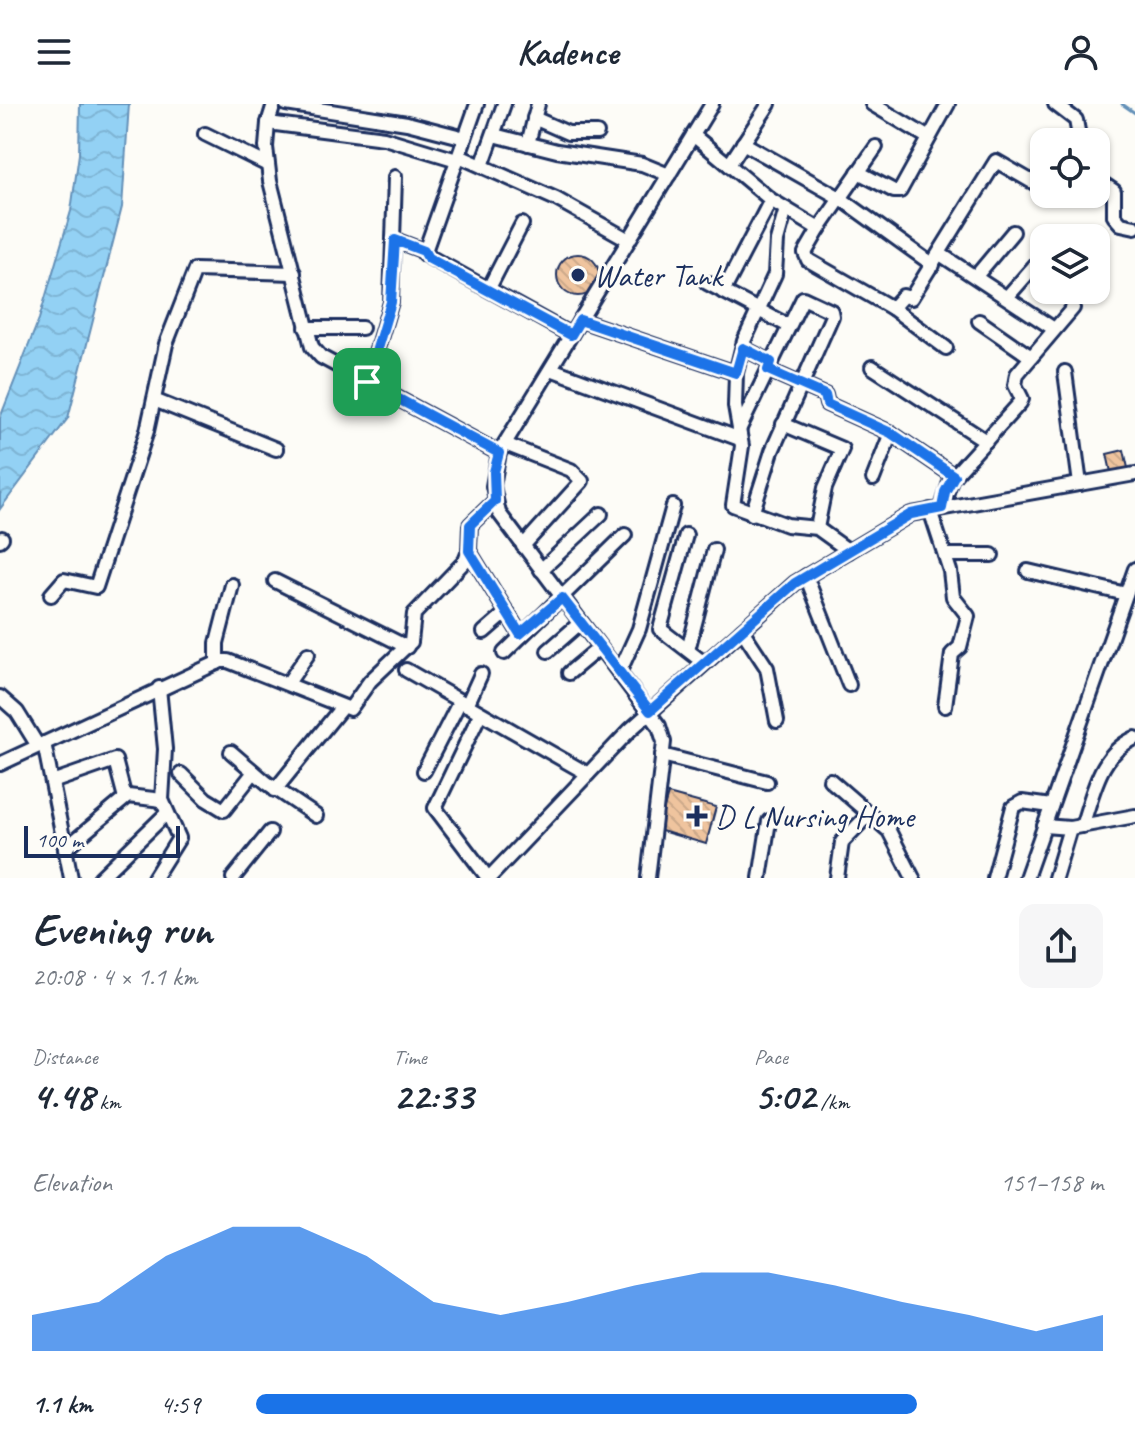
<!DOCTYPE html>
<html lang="en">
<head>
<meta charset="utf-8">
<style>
  body { margin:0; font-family:Caveat,sans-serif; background:#f6f6f7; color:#1f2937; height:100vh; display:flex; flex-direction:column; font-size:30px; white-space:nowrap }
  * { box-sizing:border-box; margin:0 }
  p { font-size:26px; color:#747a83 }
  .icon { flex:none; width:44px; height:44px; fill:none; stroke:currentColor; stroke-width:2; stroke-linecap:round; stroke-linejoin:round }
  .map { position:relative; height:774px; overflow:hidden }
  .panel { display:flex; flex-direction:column; background:#fff; flex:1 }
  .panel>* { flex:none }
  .fabs { position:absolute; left:1030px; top:24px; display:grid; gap:16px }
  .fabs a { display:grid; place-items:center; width:80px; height:80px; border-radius:16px; background:#fff; box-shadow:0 2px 6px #0004; font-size:40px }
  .scale { position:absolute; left:24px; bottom:20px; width:156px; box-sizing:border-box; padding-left:8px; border:4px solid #1b2f5e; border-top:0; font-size:22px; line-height:28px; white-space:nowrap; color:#1b2f5e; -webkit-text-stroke:6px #fdfcf7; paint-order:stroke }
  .pin { position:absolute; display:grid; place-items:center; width:68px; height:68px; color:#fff; margin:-34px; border-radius:16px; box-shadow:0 4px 12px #0006 }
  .round { display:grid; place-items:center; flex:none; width:84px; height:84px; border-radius:16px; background:#f6f6f7 }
  .headline { display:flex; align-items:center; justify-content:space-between; height:136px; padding:0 32px }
  h1 { font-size:44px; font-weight:700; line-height:60px }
  .figures { display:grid; grid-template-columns:repeat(3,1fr); gap:12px; height:136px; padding:8px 32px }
  .figures div { display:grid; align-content:center }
  .figures b { font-size:40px; font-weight:700 }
  .figures small { font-size:22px; font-weight:400 }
  .figures p { font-size:22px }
  .chart { height:224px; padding:16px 32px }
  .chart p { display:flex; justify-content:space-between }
  .chart svg { width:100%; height:144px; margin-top:8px; fill:#1a73e8; opacity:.7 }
  ul { padding:0 32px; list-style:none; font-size:26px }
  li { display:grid; grid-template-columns:128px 96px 1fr; align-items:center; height:60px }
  li i { height:20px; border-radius:10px; background:#1a73e8 }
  header { display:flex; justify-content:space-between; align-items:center; height:104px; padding:0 32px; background:#fff; font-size:36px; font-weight:700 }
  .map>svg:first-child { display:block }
</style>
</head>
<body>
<header><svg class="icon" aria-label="menu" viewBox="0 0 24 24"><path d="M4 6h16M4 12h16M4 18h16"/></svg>Kadence<svg class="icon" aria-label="person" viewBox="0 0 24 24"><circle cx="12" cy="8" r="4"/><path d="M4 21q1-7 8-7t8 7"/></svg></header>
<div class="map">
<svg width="1135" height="774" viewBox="0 0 1135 774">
  <defs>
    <pattern id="water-waves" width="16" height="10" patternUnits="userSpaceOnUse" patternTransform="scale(2)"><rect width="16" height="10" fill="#93d1f4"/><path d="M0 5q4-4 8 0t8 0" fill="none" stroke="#7eb4d4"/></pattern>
    <pattern id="building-back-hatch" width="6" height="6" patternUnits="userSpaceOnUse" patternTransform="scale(2)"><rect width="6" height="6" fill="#efc49e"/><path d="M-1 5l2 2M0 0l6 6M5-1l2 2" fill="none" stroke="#cca98a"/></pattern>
  </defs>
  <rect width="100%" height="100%" fill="#fdfcf7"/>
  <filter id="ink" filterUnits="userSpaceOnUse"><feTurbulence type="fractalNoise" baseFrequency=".0125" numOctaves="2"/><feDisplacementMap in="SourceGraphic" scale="16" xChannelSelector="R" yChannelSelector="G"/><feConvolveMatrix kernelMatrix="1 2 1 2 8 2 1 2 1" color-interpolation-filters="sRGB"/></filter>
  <g filter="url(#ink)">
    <polygon fill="url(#water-waves)" stroke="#6390b8" stroke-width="2" points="80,0 129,0 122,103 68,314 0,405 0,314 39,215 71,107 79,50"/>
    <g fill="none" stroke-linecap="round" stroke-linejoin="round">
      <polyline stroke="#6390b8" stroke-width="3" points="1122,0 1135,9"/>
    </g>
    <g fill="url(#building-back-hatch)" stroke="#1b2f5e" stroke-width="2">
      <circle cx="578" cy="171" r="21"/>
      <polygon points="1124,346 1128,364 1111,368 1107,350"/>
      <polygon points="668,690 716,703 706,740 658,726"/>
    </g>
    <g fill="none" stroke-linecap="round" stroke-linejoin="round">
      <defs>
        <g id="minor">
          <polyline points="274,0 268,19 266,43 270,77 312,243 321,253 499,349"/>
          <polyline points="286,0 407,19 465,34"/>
          <polyline points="477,0 424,150 571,231"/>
          <polyline points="872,0 929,34"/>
          <polyline points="1055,0 1076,16 1080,38"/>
          <polyline points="534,14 568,29 597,29"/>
          <polyline points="268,19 384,34 457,56"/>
          <polyline points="205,30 268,61"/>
          <polyline points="494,31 557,47 642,60 669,71"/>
          <polyline points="693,31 771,96 819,125 805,149 808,156 892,204 946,244"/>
          <polyline points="743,39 840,94 933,161"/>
          <polyline points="528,40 538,0"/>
          <polyline points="459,52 556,95 629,136"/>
          <polyline points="729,61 769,0"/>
          <polyline points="482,62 504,0"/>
          <polyline points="858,68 894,87 900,87 948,0"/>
          <polyline points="1096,75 1114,87 1114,112 1121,120 1135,123"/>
          <polyline points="786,105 777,137 775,170 744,237 736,269 735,302 742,342 733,401 787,421 817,424 849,447"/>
          <polyline points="819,125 876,43"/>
          <polyline points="395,136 424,147"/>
          <polyline points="940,150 1054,225"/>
          <polyline points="977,171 1013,128"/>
          <polyline points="707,179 789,222"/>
          <polyline points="489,184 522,120"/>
          <polyline points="723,188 771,96"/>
          <polyline points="1008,192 1044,151"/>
          <polyline points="892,204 903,192 911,194 996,57 1036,80 1044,81"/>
          <polyline points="580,216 736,269"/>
          <polyline points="979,217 1031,253"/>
          <polyline points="306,224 362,224"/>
          <polyline points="743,244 771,258"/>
          <polyline points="872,263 986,337"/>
          <polyline points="551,265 740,335"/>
          <polyline points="768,266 825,291 827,300 891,329 954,372"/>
          <polyline points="1065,268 1080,380"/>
          <polyline points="367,278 391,198 395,73"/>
          <polyline points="154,296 276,345"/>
          <polyline points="783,320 842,345 825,384 817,424"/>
          <polyline points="739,326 803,194 831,207 832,212 772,347 752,410"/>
          <polyline points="505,340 571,366 582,377 523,442"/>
          <polyline points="873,375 891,329"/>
          <polyline points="942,404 951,375 1020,299 1022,295 1015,281 1017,270 1073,204"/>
          <polyline points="930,406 950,467 953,493 968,512 960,543 952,550 945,602"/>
          <polyline points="686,431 660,525 704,559"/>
          <polyline points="0,436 2,434"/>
          <polyline points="469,447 520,530"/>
          <polyline points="945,451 992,451"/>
          <polyline points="541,466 601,410"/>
          <polyline points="1028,467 1126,490"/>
          <polyline points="806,472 849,581"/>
          <polyline points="275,477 407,543"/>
          <polyline points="51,491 64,476 96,483 147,327 166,240 195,166 294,169"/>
          <polyline points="742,526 767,564 777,617"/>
          <polyline points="484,528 507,508"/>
          <polyline points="688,546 714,446"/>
          <polyline points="548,547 580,519"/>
          <polyline points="504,549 625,431"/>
          <polyline points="217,559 217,539 232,481"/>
          <polyline points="406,566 588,670"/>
          <polyline points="569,569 599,544"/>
          <polyline points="619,569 639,525 673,402"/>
          <polyline points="288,579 308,550"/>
          <polyline points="0,593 17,608 38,642"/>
          <polyline points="467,601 481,570"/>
          <polyline points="480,610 435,704 488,774"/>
          <polyline points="44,639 71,774"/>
          <polyline points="231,648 267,679 316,712"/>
          <polyline points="662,651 767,678"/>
          <polyline points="0,660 221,557 228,557 350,605 370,577 411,538 414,510 465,457 469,447 470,421 495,397"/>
          <polyline points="424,667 460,597"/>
          <polyline points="181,670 206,695 224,706 254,668"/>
          <polyline points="830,676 889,727 913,774"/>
          <polyline points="52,678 115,656 125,694"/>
          <polyline points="275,686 342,603"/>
          <polyline points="1044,722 1070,724 1135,712"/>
          <path d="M1082,722C1094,687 1099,650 1135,634"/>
          <polyline points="65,745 128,692 162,696"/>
          <polyline points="100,774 167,709"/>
          <polyline points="154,774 179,734 162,696 165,645 159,584"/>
          <polyline points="233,774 270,728"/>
          <polyline points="489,774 630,626 795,479 911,410 1135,370"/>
          <polyline points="648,774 664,638 659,622 499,409 493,382 499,349 712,0"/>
          <polyline points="760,774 769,717"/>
          <polyline points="837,774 842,738 869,710"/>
          <polyline points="994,774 1013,703 1022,698 1051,702"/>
          <polyline points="1026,774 1135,465"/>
          <polyline points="1055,774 1070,724"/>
        </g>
      </defs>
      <use href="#minor" stroke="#1b2f5e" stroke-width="18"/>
      <use href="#minor" stroke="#fdfcf7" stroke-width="12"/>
    </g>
  </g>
  <g fill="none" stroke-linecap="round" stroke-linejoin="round" filter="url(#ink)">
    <defs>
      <polygon id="route" points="395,136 424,147 428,154 571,231 580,216 736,269 743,244 771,258 768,266 825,291 827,300 891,329 954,372 945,388 942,404 911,410 795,479 650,607 562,494 520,530 469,447 470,421 495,397 494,368 499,349 367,278 391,198"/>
    </defs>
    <use href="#route" stroke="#fff" stroke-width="16"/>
    <use href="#route" stroke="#1a73e8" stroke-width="10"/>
  </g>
  <g fill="#1b2f5e" stroke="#fdfcf7" stroke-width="3">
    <circle cx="578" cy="171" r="8"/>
    <path d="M693 700h8v8h8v8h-8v8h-8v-8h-8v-8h8z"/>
  </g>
  <g text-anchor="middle" stroke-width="6" stroke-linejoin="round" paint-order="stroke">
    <g font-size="32" fill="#1b2f5e" stroke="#fdfcf7" text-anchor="start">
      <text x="594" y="182">Water Tank</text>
      <text x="715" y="723">D L Nursing Home</text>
    </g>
  </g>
</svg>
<div class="fabs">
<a><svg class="icon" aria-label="locate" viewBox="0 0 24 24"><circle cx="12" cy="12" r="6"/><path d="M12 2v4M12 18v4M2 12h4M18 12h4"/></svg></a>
<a><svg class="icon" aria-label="layers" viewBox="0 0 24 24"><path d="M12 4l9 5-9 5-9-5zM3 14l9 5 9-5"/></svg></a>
</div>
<div class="scale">100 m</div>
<div class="pin" style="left:367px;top:278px;background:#1e9e55"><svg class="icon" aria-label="arrive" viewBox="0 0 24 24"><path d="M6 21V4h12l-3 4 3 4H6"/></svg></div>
</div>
<section class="panel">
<div class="headline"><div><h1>Evening run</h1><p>20:08 · 4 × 1.1 km</p></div><a class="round"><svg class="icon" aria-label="share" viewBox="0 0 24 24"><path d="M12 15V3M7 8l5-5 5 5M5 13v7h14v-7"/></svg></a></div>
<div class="figures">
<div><p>Distance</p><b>4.48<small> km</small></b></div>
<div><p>Time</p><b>22:33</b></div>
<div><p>Pace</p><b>5:02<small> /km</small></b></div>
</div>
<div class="chart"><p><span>Elevation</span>151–158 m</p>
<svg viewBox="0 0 160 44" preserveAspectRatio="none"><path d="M0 44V33L10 29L20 15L30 6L40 6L50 15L60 29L70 33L80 29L90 24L100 20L110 20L120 24L130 29L140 33L150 38L160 33V44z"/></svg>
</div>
<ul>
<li><b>1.1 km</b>4:59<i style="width:78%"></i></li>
</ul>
</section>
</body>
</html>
